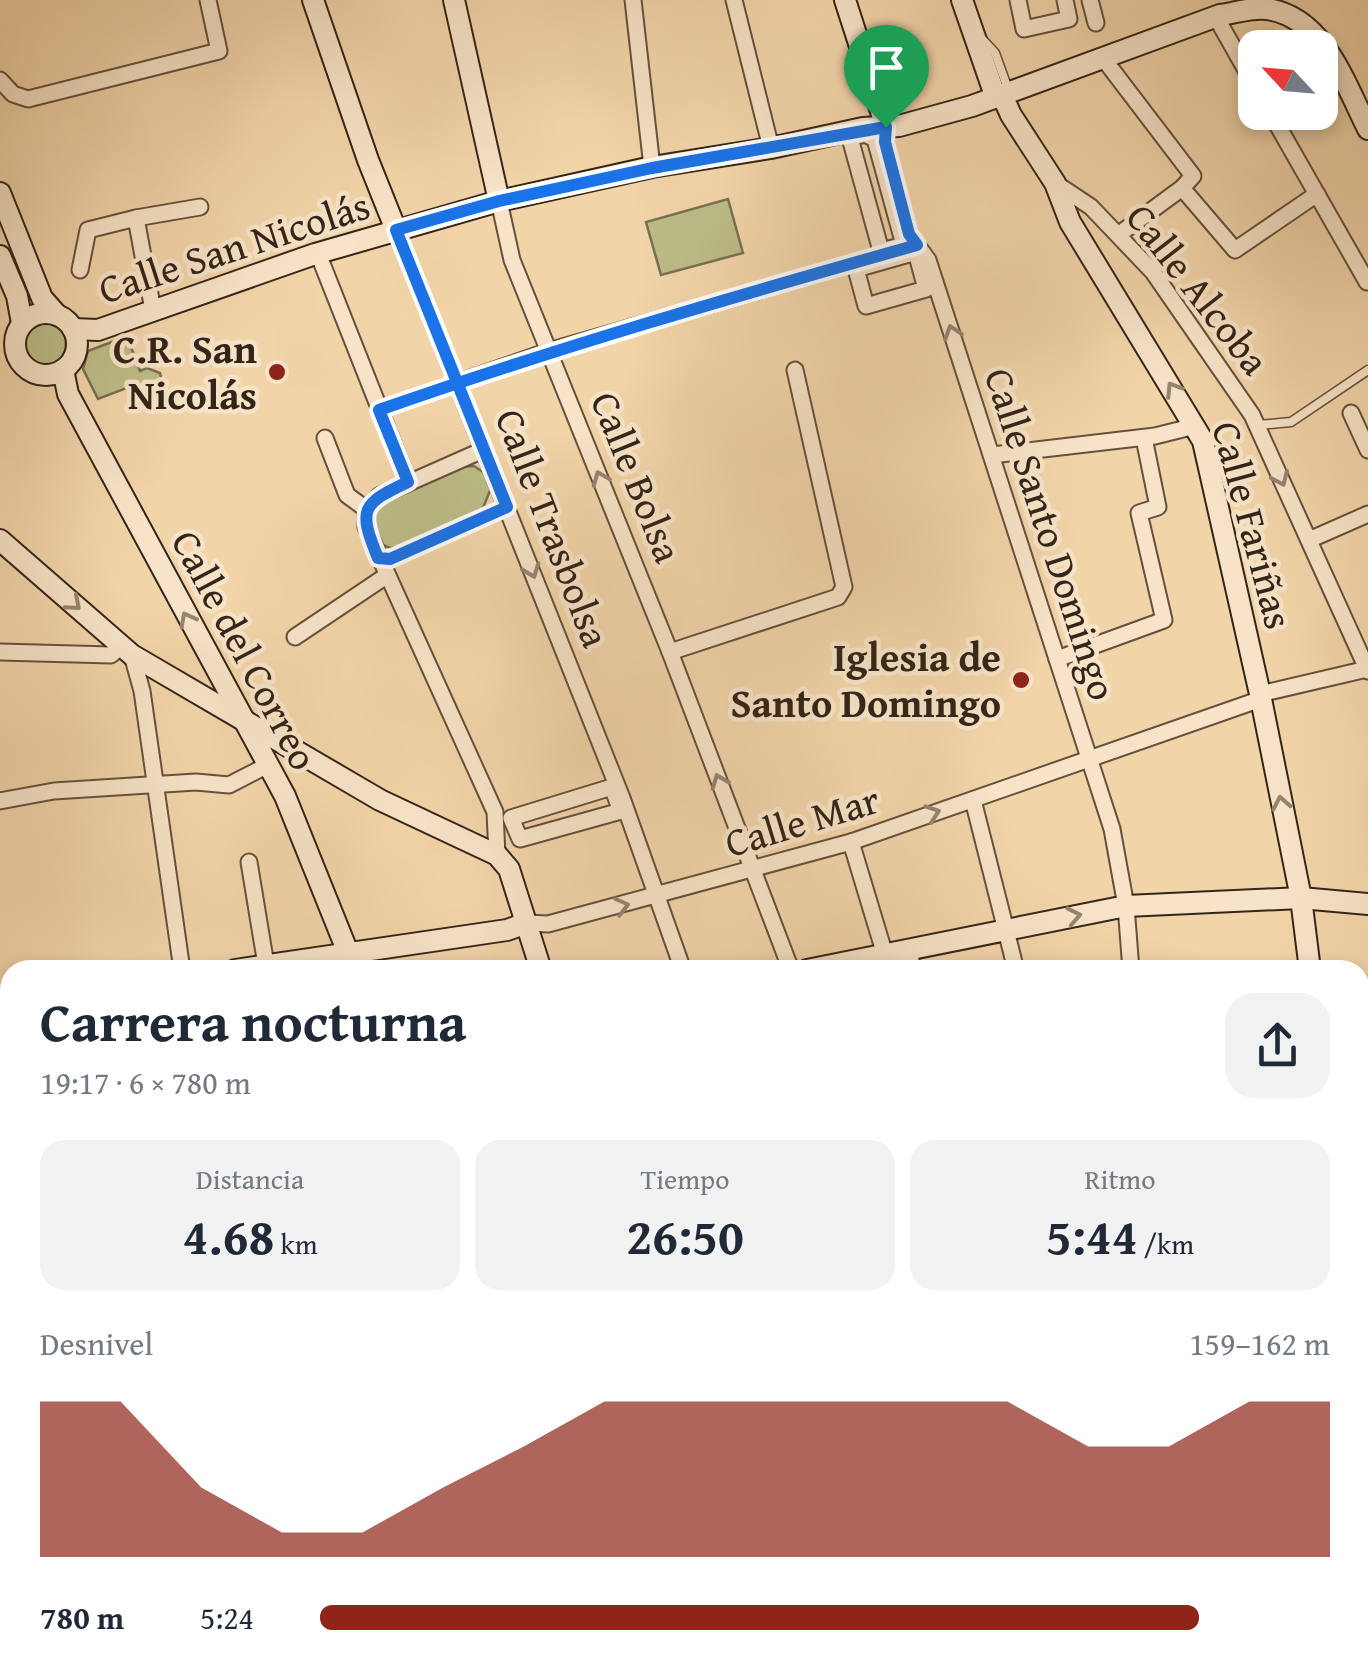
<!DOCTYPE html>
<html lang="es">
<head>
<meta charset="utf-8">
<style>
  body { margin:0; font-family:"Gentium Book Plus",serif; background:#f2f2f3; color:#1f2937; height:100vh; display:flex; flex-direction:column; font-size:38px; white-space:nowrap }
  * { box-sizing:border-box; margin:0 }
  p { font-size:32px; color:#747a83 }
  .icon { flex:none; width:55px; height:55px; fill:none; stroke:currentColor; stroke-width:2; stroke-linecap:round; stroke-linejoin:round }
  .map { position:relative; flex:1; overflow:hidden }
  .details { position:absolute; left:0px; top:960px; width:1370px; height:715px; display:flex; flex-direction:column; background:#fff; border-radius:30px 30px 0 0; box-shadow:0 5px 15px #0003 }
  .details>* { flex:none }
  .needle { width:65px; rotate:296deg }
  .fabs { position:absolute; left:1238px; top:30px; display:grid; gap:20px }
  .fabs a { display:grid; place-items:center; width:100px; height:100px; border-radius:20px; background:#fff; box-shadow:0 5px 15px #0003; font-size:50px }
  .pin { position:absolute; display:grid; place-items:center; width:85px; height:85px; color:#fff; margin:-102px -42px; border-radius:50% 50% 50% 0; rotate:-45deg; box-shadow:0 0 10px #0007 }
  .pin .icon { rotate:45deg }
  .round { display:grid; place-items:center; flex:none; width:105px; height:105px; border-radius:30px; background:#f2f2f3 }
  .head { display:flex; align-items:center; justify-content:space-between; height:170px; padding:0 40px }
  h1 { font-size:55px; font-weight:800; line-height:75px }
  .stats { display:grid; grid-template-columns:repeat(3,1fr); gap:15px; height:170px; padding:10px 40px }
  .stats div { display:grid; align-content:center; border-radius:25px; background:#f2f2f3; text-align:center }
  .stats b { font-size:50px; font-weight:800 }
  .stats small { font-size:28px; font-weight:400 }
  .stats p { font-size:28px }
  .chart { height:280px; padding:20px 40px }
  .chart p { display:flex; justify-content:space-between }
  .chart svg { width:100%; height:180px; margin-top:10px; fill:#8f2418; opacity:.7 }
  ul { padding:0 40px; list-style:none; font-size:32px }
  li { display:grid; grid-template-columns:160px 120px 1fr; align-items:center; height:75px }
  li i { height:25px; border-radius:12px; background:#8f2418 }
  .map>svg:first-child { display:block }
</style>
</head>
<body>
<div class="map">
<svg width="1368" height="1675" viewBox="0 0 1368 1675">
  <rect width="100%" height="100%" fill="#f2d4a9"/>
  <filter id="stains"><feTurbulence type="fractalNoise" baseFrequency=".002" numOctaves="4"/><feColorMatrix values="0 0 0 0 .2 0 0 0 0 .09 0 0 0 0 .02 0 0 0 .5 -.17"/></filter>
  <radialGradient id="worn" r=".72"><stop offset=".6" stop-color="#630" stop-opacity="0"/><stop offset="1" stop-color="#630" stop-opacity=".3"/></radialGradient>
  <g fill="#bcbc87" stroke="#787050" stroke-width="2.5">
    <polygon points="728,199 743,253 661,275 646,222"/>
    <circle cx="44" cy="344" r="22"/>
    <polygon points="127,336 140,371 147,368 160,373 162,382 156,391 147,392 134,385 98,399 83,369 88,351"/>
    <polygon points="474,466 486,474 491,488 483,508 404,547 390,548 376,542 369,514 378,502 459,467"/>
  </g>
  <g fill="none" stroke-linecap="round" stroke-linejoin="round">
    <defs>
      <g id="lane">
        <polyline points="983,40 995,53 1008,89"/>
        <polyline points="1259,425 1291,422 1368,370"/>
      </g>
      <g id="street">
        <polyline points="633,0 652,167"/>
        <polyline points="734,0 771,148"/>
        <polyline points="1018,0 1024,29 1069,19 1065,0"/>
        <polyline points="1090,0 1096,23"/>
        <polyline points="1216,17 1255,86"/>
        <polyline points="1103,58 1193,176 1182,188 1118,235"/>
        <polyline points="0,80 13,94 28,99 219,51 208,0"/>
        <polyline points="1270,112 1367,282"/>
        <polyline points="886,127 885,142 909,234 928,260 1112,829 1126,906 1131,970"/>
        <polygon points="865,134 875,139 904,245 881,251 850,138"/>
        <polyline points="1055,183 1091,207 1153,272 1252,415 1368,671"/>
        <polyline points="1182,188 1235,250 1317,194"/>
        <polyline points="499,201 512,260 670,652 791,970"/>
        <polyline points="136,218 200,207"/>
        <polyline points="396,230 622,798 683,970"/>
        <polygon points="916,252 926,289 866,306 856,269"/>
        <polyline points="315,254 321,261 408,481"/>
        <polyline points="80,270 88,230 136,218 153,310"/>
        <polyline points="379,410 549,351 917,245"/>
        <polyline points="1351,413 1368,450"/>
        <polyline points="325,438 347,495 366,509"/>
        <polyline points="483,450 379,496 366,509 366,527 495,812 497,855"/>
        <polyline points="992,455 1155,436 1195,426"/>
        <polyline points="1309,540 1368,514"/>
        <polyline points="378,558 390,559 507,507"/>
        <polyline points="295,637 386,576"/>
        <polyline points="0,652 111,655 122,646"/>
        <polyline points="670,652 838,597 844,587 795,370"/>
        <polyline points="132,655 142,691 182,970"/>
        <polyline points="1057,659 1164,620 1139,513 1158,507 1144,438"/>
        <polyline points="1260,694 1367,669"/>
        <polygon points="612,787 621,811 520,839 511,818"/>
        <polyline points="973,800 1016,970"/>
        <polyline points="0,801 54,791 148,785 196,782 229,785 268,765"/>
        <polyline points="851,842 885,955"/>
        <polyline points="249,862 266,965"/>
        <polyline points="527,923 548,924 851,842 1261,699"/>
        <polyline points="909,950 913,970"/>
        <polyline points="0,1251 10,1249"/>
        <polyline points="0,1290 10,1289"/>
        <polyline points="0,1401 10,1399"/>
        <polyline points="1360,1411 1368,1410"/>
        <polyline points="0,1464 10,1463"/>
        <polyline points="215,1665 217,1675"/>
        <polyline points="1005,1665 1007,1675"/>
        <polyline points="1171,1665 1172,1675"/>
        <polyline points="499,1675 550,1665"/>
        <polyline points="1258,1675 1260,1665"/>
      </g>
      <g id="secondary">
        <polyline points="313,0 368,160 396,230"/>
        <polyline points="454,0 499,201"/>
        <polyline points="845,0 886,127"/>
        <polyline points="962,0 996,98"/>
        <polyline points="1002,95 1011,115 1055,183 1070,222 1203,441 1260,694 1301,898 1310,970"/>
        <polyline points="0,193 42,298 57,315"/>
        <polyline points="0,256 17,296 22,323"/>
        <circle cx="46" cy="344" r="31"/>
        <path d="M73,329L98,330L315,254L499,201L652,167L771,148L863,128L899,126L972,106L1220,15C1235,13 1252,7 1267,9C1324,17 1345,84 1368,129"/>
        <polyline points="63,370 68,394 285,796 355,970"/>
        <polyline points="0,540 132,655 380,800 497,855 509,869 541,970"/>
        <polyline points="235,970 507,930 527,923"/>
        <polyline points="807,970 1126,906 1301,898 1368,904"/>
        <polyline points="0,1008 10,1006"/>
        <polyline points="0,1124 10,1123"/>
        <polyline points="1360,1242 1368,1324"/>
        <polyline points="0,1569 10,1567"/>
        <polyline points="1360,1591 1368,1554"/>
        <polyline points="1360,1639 1368,1642"/>
        <polyline points="0,1658 10,1657"/>
        <polyline points="56,1665 58,1675"/>
        <polyline points="569,1665 571,1675"/>
        <polyline points="800,1665 802,1675"/>
        <polyline points="1346,1675 1347,1665"/>
      </g>
    </defs>
    <use href="#lane" stroke="#64513d" stroke-width="11"/>
    <use href="#street" stroke="#64513d" stroke-width="19"/>
    <use href="#secondary" stroke="#342519" stroke-width="24"/>
    <use href="#lane" stroke="#f7e3c7" stroke-width="8"/>
    <use href="#street" stroke="#f7e3c7" stroke-width="15"/>
    <use href="#secondary" stroke="#f7e3c7" stroke-width="20"/>
  </g>
  <defs><path id="oneway-chevron" d="M-2-3.5L2.5 0L-2 3.5" fill="none" stroke-width="1.6" stroke-linecap="round" stroke-linejoin="round" transform="scale(2.5)"/></defs>
  <g stroke="#968470">
    <use href="#oneway-chevron" transform="translate(952 332) rotate(-108)"/>
    <use href="#oneway-chevron" transform="translate(1173 389) rotate(-122)"/>
    <use href="#oneway-chevron" transform="translate(600 478) rotate(-112)"/>
    <use href="#oneway-chevron" transform="translate(1281 479) rotate(66)"/>
    <use href="#oneway-chevron" transform="translate(532 571) rotate(69)"/>
    <use href="#oneway-chevron" transform="translate(74 604) rotate(41)"/>
    <use href="#oneway-chevron" transform="translate(187 619) rotate(-118)"/>
    <use href="#oneway-chevron" transform="translate(719 781) rotate(-111)"/>
    <use href="#oneway-chevron" transform="translate(1281 803) rotate(-101)"/>
    <use href="#oneway-chevron" transform="translate(933 813) rotate(-19)"/>
    <use href="#oneway-chevron" transform="translate(622 906) rotate(-14)"/>
    <use href="#oneway-chevron" transform="translate(1074 916) rotate(-11)"/>
  </g>
  <g fill="none" stroke-linecap="round" stroke-linejoin="round">
    <defs>
      <path id="route" d="M886,127L885,142L909,234L917,245C736,296 556,348 379,410L408,482C361,504 358,509 378,558L390,559L507,507L396,230L499,201L652,168L886,127"/>
    </defs>
    <use href="#route" stroke="#fff" stroke-width="20"/>
    <use href="#route" stroke="#1a73e8" stroke-width="12"/>
  </g>
  <g fill="#8f2418" stroke="#f7e3c7" stroke-width="4">
    <circle cx="277" cy="372" r="10"/>
    <circle cx="1021" cy="680" r="10"/>
  </g>
  <g text-anchor="middle" stroke-width="9" stroke-linejoin="round" paint-order="stroke">
    <g font-size="40" fill="#342519" stroke="#f7e3c7">
      <text transform="translate(234 247) rotate(-18)" y="14">Calle San Nicolás</text>
      <text transform="translate(1198 289) rotate(52)" y="14">Calle Alcoba</text>
      <text transform="translate(637 477) rotate(68)" y="14">Calle Bolsa</text>
      <text transform="translate(1253 525) rotate(75)" y="14">Calle Fariñas</text>
      <text transform="translate(553 528) rotate(69)" y="14">Calle Trasbolsa</text>
      <text transform="translate(1051 534) rotate(72)" y="14">Calle Santo Domingo</text>
      <text transform="translate(245 650) rotate(62)" y="14">Calle del Correo</text>
      <text transform="translate(802 821) rotate(-17)" y="14">Calle Mar</text>
    </g>
    <g font-size="40" font-weight="bold" fill="#342519" stroke="#f7e3c7" text-anchor="end">
      <text x="257" y="363">C.R. San<tspan x="257" dy="46">Nicolás</tspan></text>
      <text x="1001" y="671">Iglesia de<tspan x="1001" dy="46">Santo Domingo</tspan></text>
    </g>
  </g>
  <rect width="100%" height="100%" filter="url(#stains)"/>
  <rect width="100%" height="100%" fill="url(#worn)"/>
</svg>
<div class="fabs">
<a><svg class="needle" viewBox="-14 -14 28 28"><path d="M0-13l5 13h-10z" fill="#e53935"/><path d="M0 13l5-13h-10z" fill="#747a83"/></svg></a>
</div>
<div class="pin" style="left:886px;top:127px;background:#1e9e55"><svg class="icon" aria-label="arrive" viewBox="0 0 24 24"><path d="M6 21V4h12l-3 4 3 4H6"/></svg></div>
<section class="details">
<div class="head"><div><h1>Carrera nocturna</h1><p>19:17 · 6 × 780 m</p></div><a class="round"><svg class="icon" aria-label="share" viewBox="0 0 24 24"><path d="M12 15V3M7 8l5-5 5 5M5 13v7h14v-7"/></svg></a></div>
<div class="stats">
<div><p>Distancia</p><b>4.68<small> km</small></b></div>
<div><p>Tiempo</p><b>26:50</b></div>
<div><p>Ritmo</p><b>5:44<small> /km</small></b></div>
</div>
<div class="chart"><p><span>Desnivel</span>159–162 m</p>
<svg viewBox="0 0 160 44" preserveAspectRatio="none"><path d="M0 44V6L10 6L20 27L30 38L40 38L50 27L60 17L70 6L80 6L90 6L100 6L110 6L120 6L130 17L140 17L150 6L160 6V44z"/></svg>
</div>
<ul>
<li><b>780 m</b>5:24<i style="width:87%"></i></li>
</ul>
</section>
</div>
</body>
</html>
